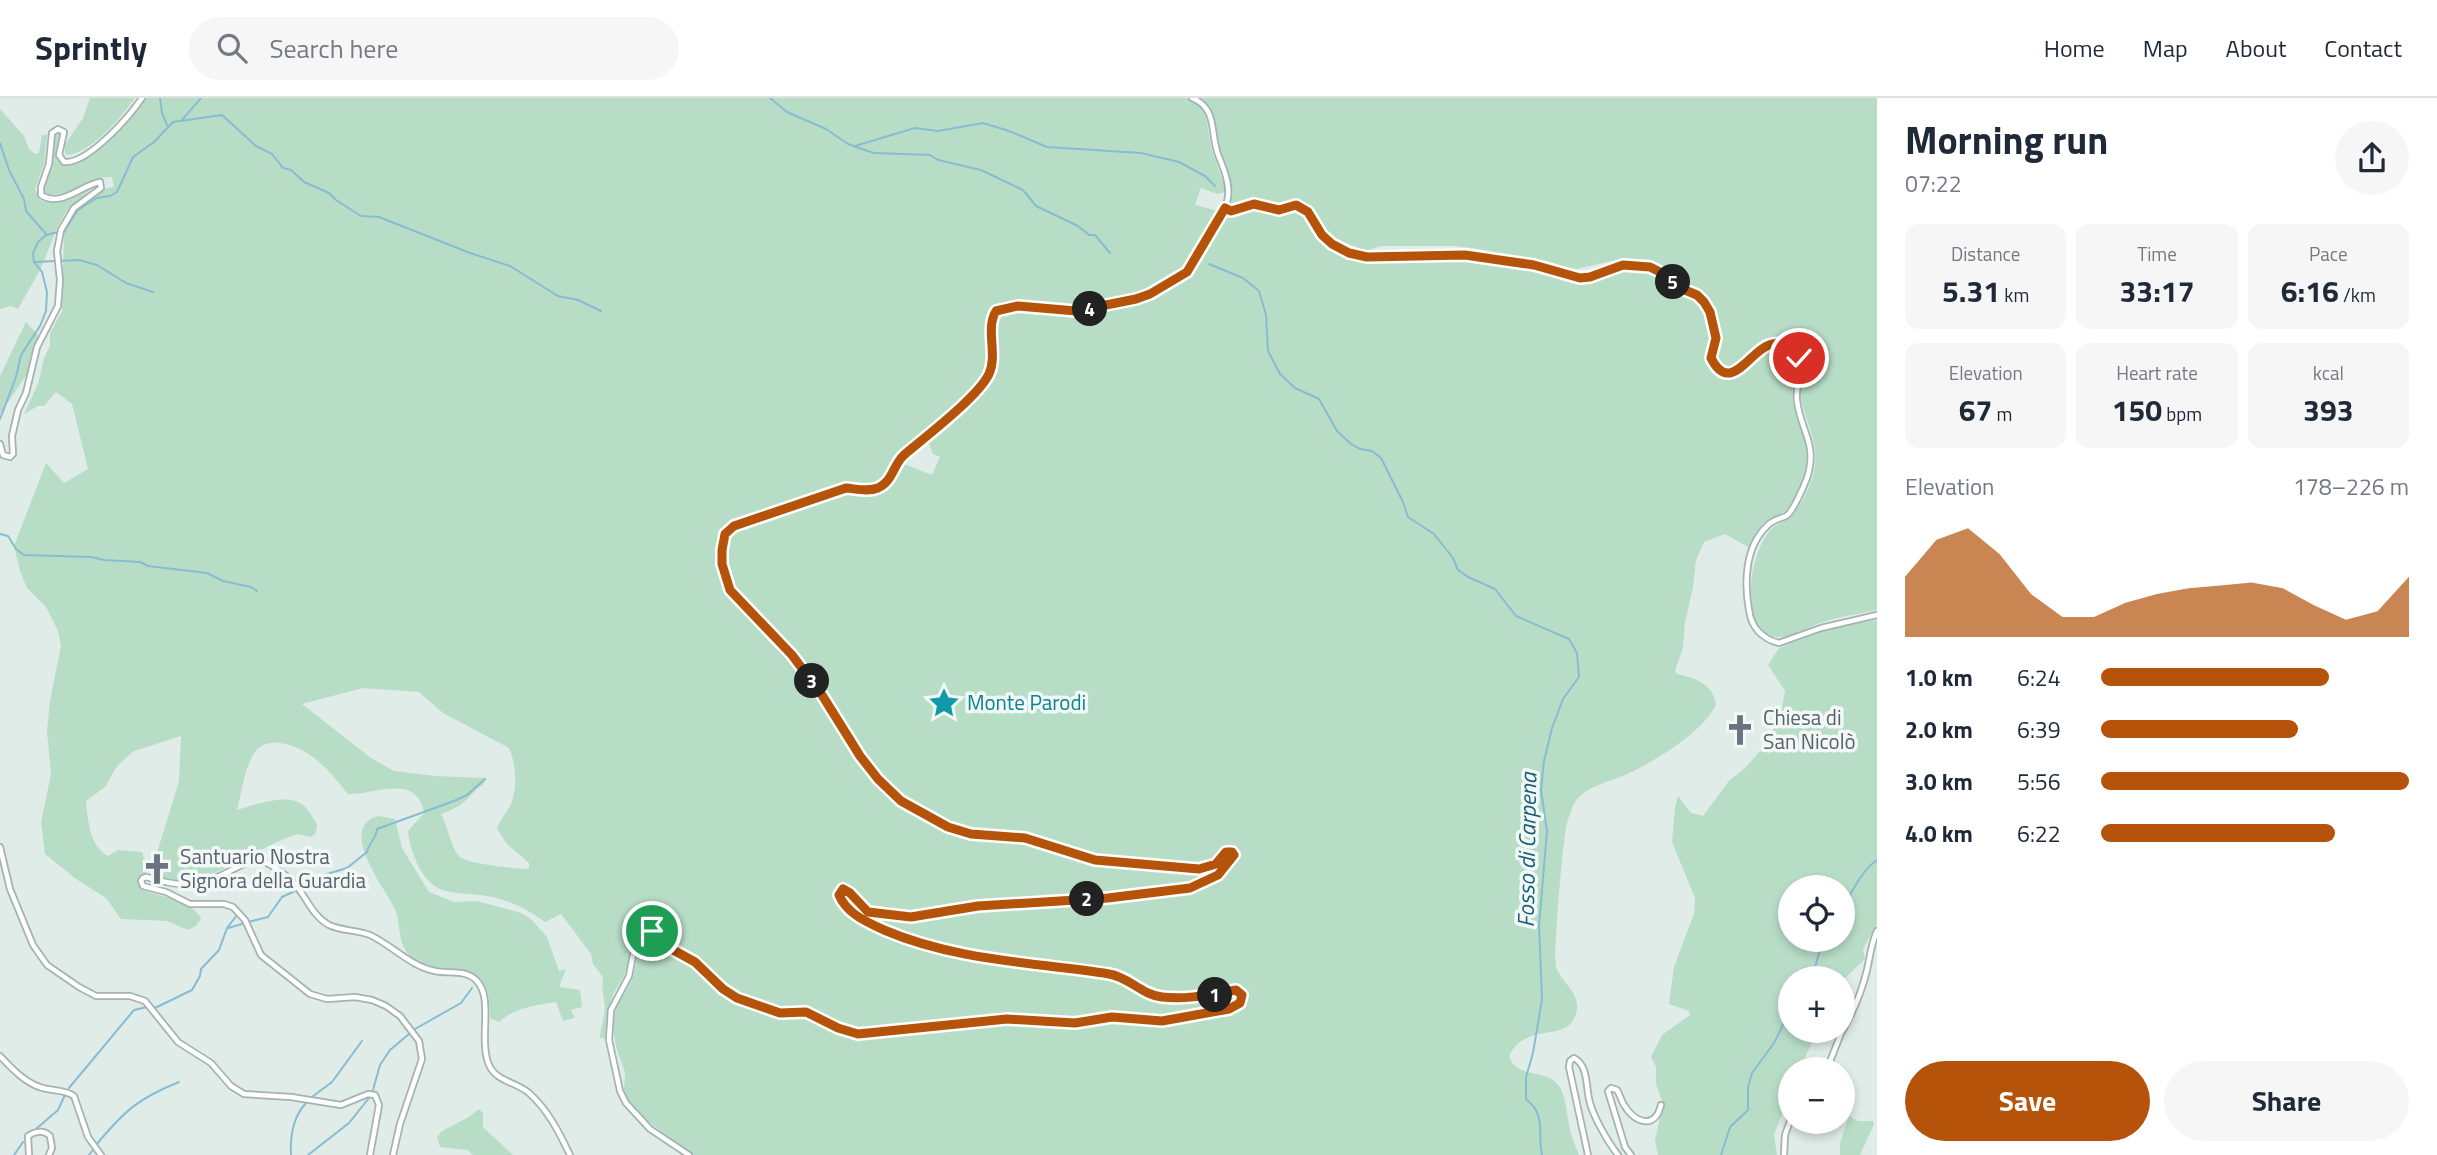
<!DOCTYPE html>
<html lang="en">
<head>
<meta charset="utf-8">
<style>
  body { margin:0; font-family:"Titillium Web",sans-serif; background:#f6f6f7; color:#1f2937; height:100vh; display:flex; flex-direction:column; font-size:26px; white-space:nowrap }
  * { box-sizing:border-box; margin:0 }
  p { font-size:23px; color:#747a83 }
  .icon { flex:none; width:38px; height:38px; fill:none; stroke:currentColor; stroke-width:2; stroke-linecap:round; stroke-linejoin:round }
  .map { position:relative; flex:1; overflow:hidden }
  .side { display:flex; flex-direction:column; background:#fff; width:560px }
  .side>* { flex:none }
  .buttons { position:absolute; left:1778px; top:777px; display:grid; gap:14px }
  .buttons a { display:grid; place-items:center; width:77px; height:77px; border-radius:50%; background:#fff; box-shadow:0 4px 10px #0003; font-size:35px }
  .pin { position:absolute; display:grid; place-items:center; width:60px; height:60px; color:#fff; margin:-30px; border:4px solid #fff; border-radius:50%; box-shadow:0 2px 7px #0007 }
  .km { position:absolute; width:35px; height:35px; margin:-18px; border-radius:50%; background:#222; color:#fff; font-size:19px; line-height:35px; text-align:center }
  .round { display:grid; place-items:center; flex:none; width:74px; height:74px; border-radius:37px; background:#f6f6f7 }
  .head { display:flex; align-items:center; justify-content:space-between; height:119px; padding:0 28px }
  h1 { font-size:38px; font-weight:700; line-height:52px }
  .figures { display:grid; grid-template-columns:repeat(3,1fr); gap:10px; height:119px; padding:7px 28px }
  .figures div { display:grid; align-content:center; border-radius:14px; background:#f6f6f7; text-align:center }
  .figures b { font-size:30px; font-weight:700 }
  .figures small { font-size:19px; font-weight:400 }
  .figures p { font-size:19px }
  .chart { height:196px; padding:14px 28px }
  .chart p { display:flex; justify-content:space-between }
  .chart svg { width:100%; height:126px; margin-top:7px; fill:#b45309; opacity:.7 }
  .primary-button { display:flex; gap:14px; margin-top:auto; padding:14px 28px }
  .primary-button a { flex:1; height:80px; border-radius:42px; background:#b45309; color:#fff; font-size:28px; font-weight:700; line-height:80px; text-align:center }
  .primary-button a+a { background:#f6f6f7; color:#1f2937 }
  ul { padding:0 28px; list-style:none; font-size:23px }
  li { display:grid; grid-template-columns:112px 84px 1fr; align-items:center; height:52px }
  li i { height:18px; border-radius:9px; background:#b45309 }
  header { display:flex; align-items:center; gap:42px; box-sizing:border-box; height:98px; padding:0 35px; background:#fff; border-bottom:2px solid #e0e1e3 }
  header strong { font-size:33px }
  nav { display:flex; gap:38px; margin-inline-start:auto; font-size:24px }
  .search { width:490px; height:63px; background:#f6f6f7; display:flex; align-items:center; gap:18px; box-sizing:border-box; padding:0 24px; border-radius:38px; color:#747a83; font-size:26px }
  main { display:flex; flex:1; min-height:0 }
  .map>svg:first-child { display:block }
</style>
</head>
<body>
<header>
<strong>Sprintly</strong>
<div class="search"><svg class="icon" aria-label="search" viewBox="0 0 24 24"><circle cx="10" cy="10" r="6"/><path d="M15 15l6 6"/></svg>Search here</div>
<nav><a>Home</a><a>Map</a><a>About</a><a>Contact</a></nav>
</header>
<main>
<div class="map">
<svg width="1877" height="1057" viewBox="0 0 1877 1057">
  <rect width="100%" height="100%" fill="#e0ece8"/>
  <g fill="#b8ddc7" fill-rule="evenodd">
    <path d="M90,0H135C122,18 90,57 66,57L64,48L83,20Z"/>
    <path d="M145,0H1188L1199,6L1205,13L1211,49L1226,94L1217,96L1201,90L1195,107L1219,113L1185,171L1164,186L1135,198L1076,209L1016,205L993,211C982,227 993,251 988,270C982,289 917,341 899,356C889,364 890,380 877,386C867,390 856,385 845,385L729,426C714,440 716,468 723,486C731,504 754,518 766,533C785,554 804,576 820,600C845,639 865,686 907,712C925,724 949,736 970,740C987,743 1006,740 1023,743C1048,748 1070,760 1094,765C1114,770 1194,779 1211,772C1218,770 1221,763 1226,758L1231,757C1222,773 1206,781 1189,786L1092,796L975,804L910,817L869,811L851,792L843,788L836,796L846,813L852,818L917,850L965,862L1112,880L1151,900L1161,903L1207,902L1238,896V905L1231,909L1161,918L1114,915L1075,921L1006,917L858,932L840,927L810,912L798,910L786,912L735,895L696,861L668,846L650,828L641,825C627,837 631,855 626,872C624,881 617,888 613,897C608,911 605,926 606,941L600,940C600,932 605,916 605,910C604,898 601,891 603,879L593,866L591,856L561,816L545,824C529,813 514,804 496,800C479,795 459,797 442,792C421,784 410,753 408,733L424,715C417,674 375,697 348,696C329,673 311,649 279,645C270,644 261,646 255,654C244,670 242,694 237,712C254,707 288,694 303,707C309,712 313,720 317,726L316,735L311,739L298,736L281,742L204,780L183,783L162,781L165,769L156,758L179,683L181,638L134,653L117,668L105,689L86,703C88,721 89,748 108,758L118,752L142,754L148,773L138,782L140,791C157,798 193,802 201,821L196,828L188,832L167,823L121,821L106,800L76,781L45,756L41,724L51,676L47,633L50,603L61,548L58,533L46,509L27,490L20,473L14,448L46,365L64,385L88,371L72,306L56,294L44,308H38L24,316L38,286L44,260L50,248V235L62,213L64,134L77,112L104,91L114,89L112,79C89,77 68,102 45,95L43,90L52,69L53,38L58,34L62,36C57,49 53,56 63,67C90,71 131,20 145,0ZM363,590L419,594L443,615L509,650C516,667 518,688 511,706C507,715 500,721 497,731L507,746L529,765V771C517,771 466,766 459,758C452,751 447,727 441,716C457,711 464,705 475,693C480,688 484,688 486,680L436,678L394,673L371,660L302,606Z"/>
    <path d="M1201,0H1877V512C1858,516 1838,519 1820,525C1807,529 1793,539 1780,539C1773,540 1766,536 1761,531C1742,509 1752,456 1768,435C1774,426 1781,426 1789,420C1798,413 1807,394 1811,383C1822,353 1810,335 1802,306C1797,286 1816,234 1773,240C1759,242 1745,259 1736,270L1725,269L1715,260L1721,242L1714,215L1706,200L1697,192L1681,186L1667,173L1642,162L1612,163L1576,171L1485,152L1456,148H1381L1366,153L1330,139L1305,105L1292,104L1278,107L1252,101L1230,110L1232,92L1215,39L1213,14Z"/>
    <path d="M0,11L24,38L29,51L35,56L39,55L42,37H47L44,66L35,91L40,102C60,109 72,96 90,92L66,114L58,128L40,172L18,211L11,208L0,211Z"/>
    <path d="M1253,109L1275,116L1298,112L1303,113L1319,138L1330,149L1340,155L1367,163L1435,164L1465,162L1536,171L1582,183L1622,172L1640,171L1694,200C1705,211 1712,229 1712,244C1712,253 1703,260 1711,268C1741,300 1753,248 1778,249C1786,249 1792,252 1795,259C1799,271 1792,285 1793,296C1794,336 1819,342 1799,390C1796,396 1791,408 1785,413C1780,418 1769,419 1763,426C1757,432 1754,442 1750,450L1725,436L1704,444L1696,462L1693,489L1685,524L1683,550L1675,572L1677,576C1695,580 1714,586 1716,607C1702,635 1654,664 1625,677C1610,683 1589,688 1577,701C1573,706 1569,719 1567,725C1563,740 1553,859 1556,869C1562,886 1582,895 1576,916C1567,946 1528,922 1509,958C1516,982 1546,969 1559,988C1567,1000 1567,1022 1571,1036C1573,1043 1576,1050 1579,1057H694C678,1046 632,1014 625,998C622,989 627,979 624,971C617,954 610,932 615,914C618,901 628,892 632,881C637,868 638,851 640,838L646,834L668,854L693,867L720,892L736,903L775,917L787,919L799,917L810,919L843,935L860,939L917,932L1009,925L1075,928L1114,922L1163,926L1233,915L1244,907L1248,896L1242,889L1211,895L1171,896L1143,888L1127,878L1112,872L1027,864L965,854L918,842L877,826L854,812L843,800V794C854,800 859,815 872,818C909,826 941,816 978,812C1033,805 1089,807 1144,800C1160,798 1176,797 1192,792C1212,786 1227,776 1237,758L1232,751H1225L1213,764L1198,768L1095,758L1046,740L1010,733L975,732L949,724L903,699L890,688L861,653L826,596L794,553L733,488C724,472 721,445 736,432L843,393L865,395L881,392L892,382L902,365L932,377L940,359L933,356L928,343L991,281C999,260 990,236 998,216L1015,212L1077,217L1137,205L1164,193L1189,177L1194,171L1226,115L1233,116Z"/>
    <polygon points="26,224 38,237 27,276 0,316 0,278"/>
    <path d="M1877,521V826L1863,851L1865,861L1843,882L1790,880V933H1817L1800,971H1790V994L1774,1037L1777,1057H1658L1655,1042L1663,1006L1656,986V969L1651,959L1662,937L1690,917L1689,913L1669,906L1674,869L1694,816L1695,800L1672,744L1675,709L1678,698L1691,715L1703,718L1729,683L1746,669L1767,645L1781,615L1785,593L1768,567L1779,550L1822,533ZM1790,789H1843V842H1790Z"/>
    <path d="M378,718L395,721L402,750L429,794L454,804L476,803L519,814L530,820L547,839L559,873L566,871L559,889L580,892L582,909L571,912L575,920L563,923L556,904C536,907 514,910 499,924L490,920C491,844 439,890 409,857C397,843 401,826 395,811C386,791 336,730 378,718Z"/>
    <polygon points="479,1011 483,1015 483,1029 513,1057 473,1057 468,1052 440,1049 437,1039 442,1033 469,1019"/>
    <polygon points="1849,1018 1858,1023 1873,1023 1874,1026 1860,1057 1840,1057 1840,1045"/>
  </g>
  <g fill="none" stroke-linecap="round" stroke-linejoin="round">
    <g stroke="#87bcd2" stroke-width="2">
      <polyline points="160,0 162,15 167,27"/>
      <polyline points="770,0 787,14 826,31 848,46 859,50 874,55 930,57 938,62 981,72 1023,92 1036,108 1078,128 1089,137 1095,137 1110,155"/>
      <polyline points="182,22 201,0"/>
      <polyline points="0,45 9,72 24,101 26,113 46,136"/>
      <polyline points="855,48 915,30 938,33 983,25 1009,33 1047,49 1141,55 1179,64 1205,78 1215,88"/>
      <polyline points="64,134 77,113 84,108 97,100 110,98 117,94 133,59 154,44 173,24 222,17 256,48 272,56 283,70 291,72 304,84 329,95 336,102 361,118 379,119 470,155 510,168 558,198 578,202 601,213"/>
      <polyline points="35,164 79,162 97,167 126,185 153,194"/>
      <path d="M1209,166L1243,180L1259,193L1266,217L1268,253L1280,276L1295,290L1319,301L1337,333L1351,346L1360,351L1372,353L1381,360L1403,404L1408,419L1434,436L1453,460L1458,472L1468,479L1495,491L1516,518L1569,541L1577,555L1579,579L1563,601L1552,630L1544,663L1541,692L1547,733L1539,827L1542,901L1533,955L1526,979V1001C1547,1018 1537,1034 1542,1057"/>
      <polyline points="0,321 16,279 21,257 40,228 46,213 47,194 42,174 34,164 33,155 38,144 46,137 58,134"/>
      <polyline points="0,436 8,438 16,451 24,457 91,459 104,462 140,464 148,468 207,475 223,483 251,489 257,493"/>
      <path d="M301,790L314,780L347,770L367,754C369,745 376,741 377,731L454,703L467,697L485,681"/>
      <path d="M1843,808C1854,792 1861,773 1877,762"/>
      <polyline points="248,824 268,819 282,799 295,793"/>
      <polyline points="228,830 242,826"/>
      <polyline points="1809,880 1815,869 1823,842"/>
      <polyline points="155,910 192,892 200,878 201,871 219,852 227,830 237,817"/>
      <polyline points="415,931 461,905 472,890"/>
      <polyline points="69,990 134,912 147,909"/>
      <polyline points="373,992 380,967 390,952 409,936"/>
      <polyline points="312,999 332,984 362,943"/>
      <polyline points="36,1031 58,1012 65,997"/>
      <path d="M97,1046C124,1013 139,1000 179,984"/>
      <polyline points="14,1057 23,1044"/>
      <polyline points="89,1057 92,1053"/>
      <path d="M291,1057C290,1039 293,1019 306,1005"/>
      <polyline points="308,1057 349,1025 369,1000"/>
      <polyline points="1721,1057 1730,1029 1748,1012 1748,989 1752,975 1774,945 1790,913"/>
    </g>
    <defs>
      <g id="minor">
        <path d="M100,84C81,87 61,110 41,97V89L49,66L52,35L58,31L64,34L59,57L64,64C88,66 129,19 142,0"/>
        <path d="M1226,110L1231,113L1253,106L1278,112L1301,108L1312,118L1323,137L1332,146L1349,155L1367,158L1465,157L1534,167L1580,180L1590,179L1623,167L1650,169L1664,176L1680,189L1697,197L1705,204L1710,214L1715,240L1711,260C1728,296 1749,257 1764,248C1771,245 1778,245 1785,246C1791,248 1795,250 1797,255C1804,270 1795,288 1797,303C1801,334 1818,346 1807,380C1804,388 1793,414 1786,418C1780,421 1774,421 1768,427C1745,448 1744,484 1749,512C1751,529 1762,541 1779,545L1821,530L1877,517"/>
        <polyline points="0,346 3,357 10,359 13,356 12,338 18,312 26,295 37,249 58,208 60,182 57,153 61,132 74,110 101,90 100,84"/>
        <polyline points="0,749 10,791 33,847 47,867 79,889 96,898 130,898 145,903 178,944 211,965 231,988 244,996 291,999 341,1007 368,996 375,997 379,1007 370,1057"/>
        <path d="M1843,932C1853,914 1862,893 1867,872C1870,859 1871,846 1877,833"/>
        <path d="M0,958C12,971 28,988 47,991C57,993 65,992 74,998L88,1039L101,1057"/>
        <polyline points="1827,971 1842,933"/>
        <path d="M29,1057L28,1038C35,1033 44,1032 50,1038L52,1050L49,1057"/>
        <path d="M393,1057L400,1026L422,961L419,943L400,918L386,908L372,902L355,899L327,901L310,896L261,857L245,822L233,809L224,806H190L166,794L143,788L141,783L143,780L146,779C179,789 197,790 228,774C238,769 248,762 260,762C273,767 290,779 298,790C308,803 314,819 329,827C342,833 357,832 370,837C393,848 410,868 435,873C448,876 465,871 476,882C495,900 477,944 490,969C497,983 518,985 529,995C548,1012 559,1034 570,1057"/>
        <path d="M689,1057L650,1031L626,1005L620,993L609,942L611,912L629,878L637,836L642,830H647L666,848L696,864L723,891L737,900L780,915L806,914L838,930L858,935L1007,921L1075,925L1113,919L1162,923L1229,911L1240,905L1242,896L1236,892C1212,896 1188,902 1162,899C1142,897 1129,879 1109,876C1032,864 958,864 884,832C867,824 847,816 839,797L843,791L850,795L868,814L911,819L978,808L1108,800L1190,790L1218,777L1234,757L1232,754H1226L1216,766L1199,771L1095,762L1025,739L971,736L948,729L901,703L878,681L860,658L822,597L791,557L730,492L722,466L725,436L734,428L844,391L871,392L886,384L902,359L923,343L988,278L992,262L993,220L996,213C1020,204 1047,210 1071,212C1102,215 1164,197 1186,174C1196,165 1200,149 1208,138C1230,104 1235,98 1219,59C1209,36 1219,11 1192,0"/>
        <path d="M1588,1057L1569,969L1570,963L1574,960C1588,967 1586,988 1589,1001C1592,1017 1608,1044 1618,1057"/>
        <path d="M1631,1057L1625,1049L1608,993L1611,990L1617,992C1620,997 1621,1002 1624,1007C1635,1025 1655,1032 1661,1007"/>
        <polyline points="1784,1057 1785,1037 1790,1023"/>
      </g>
    </defs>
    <use href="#minor" stroke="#a3b4b0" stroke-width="8"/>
    <use href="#minor" stroke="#fff" stroke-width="4.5"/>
  </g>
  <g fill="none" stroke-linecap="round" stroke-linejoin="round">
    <defs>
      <path id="route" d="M652,833L666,848L695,864L723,891L737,900L780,915L806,914L838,930L858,936L1007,921L1075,925L1112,919L1162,923L1229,911L1240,905L1242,897L1236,892C1212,896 1188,902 1162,899C1142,897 1129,879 1109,876C1032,864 957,863 884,832C867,824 847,816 839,797L843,791L850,795L868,814L911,819L978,808L1108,800L1190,790L1218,777L1234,757L1232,754H1226L1216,766L1199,771L1095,762L1025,740L971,736L948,729L901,703L878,681L860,658L822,597L792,557L730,492L722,466V452L725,436L734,428L846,390C857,391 868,394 878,390C893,383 893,367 904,357C925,339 978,299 989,276C998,256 985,231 996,213L1018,208L1076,213L1136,201L1150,196L1187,174L1225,110L1231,113L1254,106L1279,112L1296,107L1308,114L1322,137L1332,146L1349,155L1367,159L1465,157L1534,167L1580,180L1590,179L1623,167L1650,169L1664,176L1680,190L1697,197L1704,204L1710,214L1716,240L1711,260C1730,298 1750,253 1769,247C1776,244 1783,246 1791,248L1799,260"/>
    </defs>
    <use href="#route" stroke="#fff" stroke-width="14"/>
    <use href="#route" stroke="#b45309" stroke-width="9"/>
  </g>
  <defs>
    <symbol id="sight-bare" viewBox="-9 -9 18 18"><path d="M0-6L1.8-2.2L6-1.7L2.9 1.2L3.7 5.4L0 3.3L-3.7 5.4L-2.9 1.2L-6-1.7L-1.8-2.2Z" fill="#0f9aa8" stroke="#f1f8f5" stroke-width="2.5" paint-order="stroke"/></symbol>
    <symbol id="church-bare" viewBox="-9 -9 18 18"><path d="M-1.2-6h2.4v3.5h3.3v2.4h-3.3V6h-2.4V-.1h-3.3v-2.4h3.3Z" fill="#6b7280" stroke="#f1f8f5" stroke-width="2.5" paint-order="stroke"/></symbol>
  </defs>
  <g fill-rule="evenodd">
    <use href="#sight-bare" x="922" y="583" width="44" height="44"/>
    <use href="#church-bare" x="1718" y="610" width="44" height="44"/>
    <use href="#church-bare" x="135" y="749" width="44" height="44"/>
  </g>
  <g text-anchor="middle" stroke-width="7" stroke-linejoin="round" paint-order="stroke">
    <g font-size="21" fill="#0d838f" stroke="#f1f8f5" text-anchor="start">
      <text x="967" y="612">Monte Parodi</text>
    </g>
    <g font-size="21" fill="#5b616d" stroke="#f1f8f5" text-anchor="start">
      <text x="1763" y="627">Chiesa di<tspan x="1763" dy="24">San Nicolò</tspan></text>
      <text x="180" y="766">Santuario Nostra<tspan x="180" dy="24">Signora della Guardia</tspan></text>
    </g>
    <g font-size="23" font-style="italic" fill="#195d79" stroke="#f1f8f5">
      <text transform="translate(1527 752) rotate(-89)" y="8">Fosso di Carpena</text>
    </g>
  </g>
</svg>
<div class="buttons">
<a><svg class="icon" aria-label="locate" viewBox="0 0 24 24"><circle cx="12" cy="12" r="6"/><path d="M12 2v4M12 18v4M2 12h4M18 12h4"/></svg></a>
<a>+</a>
<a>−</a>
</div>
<div class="pin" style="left:652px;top:833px;background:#1e9e55"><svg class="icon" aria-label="arrive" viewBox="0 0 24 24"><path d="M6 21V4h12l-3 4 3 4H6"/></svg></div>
<div class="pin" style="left:1799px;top:260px;background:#d93025"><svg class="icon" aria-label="check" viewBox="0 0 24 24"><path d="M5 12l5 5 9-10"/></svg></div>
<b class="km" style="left:1215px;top:897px">1</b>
<b class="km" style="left:1087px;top:801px">2</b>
<b class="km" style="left:812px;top:583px">3</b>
<b class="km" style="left:1090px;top:211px">4</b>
<b class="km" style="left:1673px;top:184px">5</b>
</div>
<section class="side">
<div class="head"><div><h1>Morning run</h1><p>07:22</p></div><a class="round"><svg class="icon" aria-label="share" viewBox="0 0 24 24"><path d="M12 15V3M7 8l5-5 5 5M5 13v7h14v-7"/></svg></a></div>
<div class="figures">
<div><p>Distance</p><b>5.31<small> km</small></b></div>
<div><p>Time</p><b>33:17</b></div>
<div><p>Pace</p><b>6:16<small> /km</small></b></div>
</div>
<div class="figures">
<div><p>Elevation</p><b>67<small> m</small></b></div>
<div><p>Heart rate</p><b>150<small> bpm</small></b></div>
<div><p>kcal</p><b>393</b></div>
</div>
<div class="chart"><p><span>Elevation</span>178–226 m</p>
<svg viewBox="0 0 160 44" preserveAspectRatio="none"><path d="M0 44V23L10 10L20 6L30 15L40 29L50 37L60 37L70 32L80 29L90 27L100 26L110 25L120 27L130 33L140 38L150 35L160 23V44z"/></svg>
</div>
<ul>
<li><b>1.0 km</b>6:24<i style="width:74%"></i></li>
<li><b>2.0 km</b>6:39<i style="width:64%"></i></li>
<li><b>3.0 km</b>5:56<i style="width:100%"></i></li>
<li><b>4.0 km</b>6:22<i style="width:76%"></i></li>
</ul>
<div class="primary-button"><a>Save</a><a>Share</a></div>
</section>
</main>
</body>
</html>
